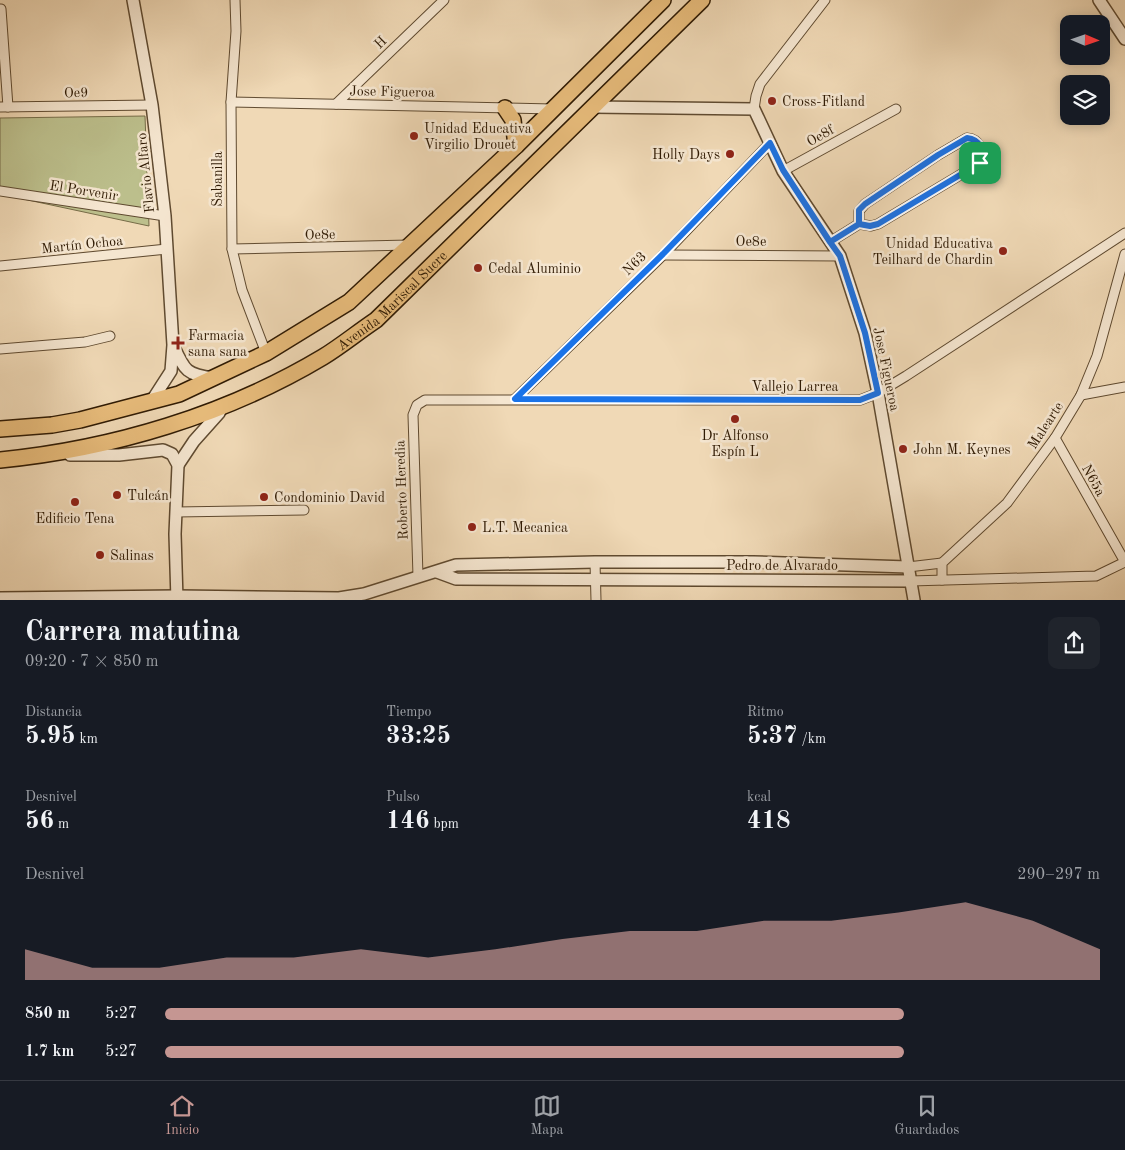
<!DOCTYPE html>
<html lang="es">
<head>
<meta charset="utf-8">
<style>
  body { margin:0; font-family:"Old Standard TT",serif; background:#20242c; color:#f1f3f6; height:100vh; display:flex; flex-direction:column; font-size:19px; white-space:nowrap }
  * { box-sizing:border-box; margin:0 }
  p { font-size:16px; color:#9ea1a6 }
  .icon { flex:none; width:28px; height:28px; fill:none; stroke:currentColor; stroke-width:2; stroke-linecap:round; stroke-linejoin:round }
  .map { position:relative; height:600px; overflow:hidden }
  .drawer { display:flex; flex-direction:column; background:#171b24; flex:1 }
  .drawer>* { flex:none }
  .needle { width:32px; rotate:92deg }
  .tools { position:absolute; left:1060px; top:15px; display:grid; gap:10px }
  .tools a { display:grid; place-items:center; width:50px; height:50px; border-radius:10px; background:#171b24; box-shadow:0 2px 12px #0003; font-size:25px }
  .pin { position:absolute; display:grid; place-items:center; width:42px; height:42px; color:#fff; margin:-21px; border-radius:10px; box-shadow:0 2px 8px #0006 }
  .round { display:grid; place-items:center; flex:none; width:52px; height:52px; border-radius:10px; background:#20242c }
  .headline { display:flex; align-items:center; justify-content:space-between; height:85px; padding:0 25px }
  h1 { font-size:28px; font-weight:800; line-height:38px }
  .stats { display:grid; grid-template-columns:repeat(3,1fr); gap:8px; height:85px; padding:5px 25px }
  .stats div { display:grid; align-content:center }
  .stats b { font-size:25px; font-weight:800 }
  .stats small { font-size:14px; font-weight:400 }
  .stats p { font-size:14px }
  .chart { height:140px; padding:10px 25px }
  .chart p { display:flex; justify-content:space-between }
  .chart svg { width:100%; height:90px; margin-top:5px; fill:#c59692; opacity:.7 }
  ul { padding:0 25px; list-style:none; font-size:16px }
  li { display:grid; grid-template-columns:80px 60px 1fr; align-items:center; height:38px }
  li i { height:12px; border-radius:6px; background:#c59692 }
  .menu { display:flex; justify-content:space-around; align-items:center; height:70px; border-top:1px solid #363941; background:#171b24; font-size:14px; color:#9ea1a6 }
  .menu a { display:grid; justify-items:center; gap:2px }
  .menu .active { color:#c59692 }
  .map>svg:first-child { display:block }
</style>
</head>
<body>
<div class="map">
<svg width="1125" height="600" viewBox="0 0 1125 600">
  <rect width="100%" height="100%" fill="#f0d9b6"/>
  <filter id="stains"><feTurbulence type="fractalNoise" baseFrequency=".004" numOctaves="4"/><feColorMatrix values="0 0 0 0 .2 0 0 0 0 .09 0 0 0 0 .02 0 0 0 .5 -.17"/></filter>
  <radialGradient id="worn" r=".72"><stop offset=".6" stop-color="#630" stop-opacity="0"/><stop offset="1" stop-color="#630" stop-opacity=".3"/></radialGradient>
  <polygon fill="#bcbf8c" stroke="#766c48" points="145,116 149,226 0,194 0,118"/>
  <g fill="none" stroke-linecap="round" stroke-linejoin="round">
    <defs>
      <g id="minor">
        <polyline points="235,0 236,31 231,102 232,249 242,290 266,353"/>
        <polyline points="1,9 8,107"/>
        <polyline points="231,102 553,109"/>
        <polyline points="336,104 444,0"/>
        <polyline points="0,107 152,105"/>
        <polyline points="754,109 756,96 760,84 825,0"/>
        <polyline points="783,171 896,109"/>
        <polyline points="0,191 165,216"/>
        <path d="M830,242L859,224L871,226L878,224L980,163C986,152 979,139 967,138L938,155L865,204L859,211V224"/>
        <polyline points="232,249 409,245"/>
        <polyline points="663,255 840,256"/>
        <polyline points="0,266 167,249"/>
        <polyline points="0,349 85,342 110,336"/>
        <polyline points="1081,395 1125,387"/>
        <polyline points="515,399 663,255 770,143"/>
        <polyline points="1055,438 1125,562"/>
        <polyline points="176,512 304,510"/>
        <polyline points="595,562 596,600"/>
        <polyline points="908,567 942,563"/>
        <polyline points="418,576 413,415 417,405 425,400 860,400 878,393 906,376 1125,233"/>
        <polyline points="942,580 942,563 1007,503 1055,438 1081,395 1097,356 1125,254"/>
        <polyline points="910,581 1096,576 1125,562"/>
      </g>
      <g id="tertiary">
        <polyline points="133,0 152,105 159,164 165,216 173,345 171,371 151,402"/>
        <polyline points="1099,0 1125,39"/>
        <polyline points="592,107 754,109 783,171 840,256 865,333 878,393 914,600"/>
        <path d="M174,347C185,371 186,374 213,378"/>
        <polyline points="70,455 119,455 163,450 172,454 178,465 175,534 177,600"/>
        <polyline points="178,465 194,441 219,413 223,405"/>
        <polyline points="437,572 456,579 910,581"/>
        <polyline points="0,598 177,596 339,598 364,594 456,565 595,562 753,562 908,567"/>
      </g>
      <g id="primary">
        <polyline points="505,108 513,120 516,146"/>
        <polyline points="0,429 52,425 80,420 179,394 266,353 349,302 516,146 663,0"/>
        <path id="s1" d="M0,460C112,449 226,415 323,357C341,346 358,332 376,320L702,0"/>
      </g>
    </defs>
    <use href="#minor" stroke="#5f4a30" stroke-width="11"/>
    <use href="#tertiary" stroke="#5f4a30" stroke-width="14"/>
    <use href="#primary" stroke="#2f1a03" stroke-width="18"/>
    <use href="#minor" stroke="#f5e6d0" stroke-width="9"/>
    <use href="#tertiary" stroke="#f5e6d0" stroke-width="11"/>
    <use href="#primary" stroke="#e8bc7b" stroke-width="15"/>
  </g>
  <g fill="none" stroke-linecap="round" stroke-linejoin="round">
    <defs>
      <path id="route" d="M980,163L878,224L870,226L859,224L830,242L783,170L770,143L663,254L515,399L860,400L878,393L865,333L840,256L830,242L859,224V210L865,204L938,155L967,138C979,139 987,152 980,163"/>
    </defs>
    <use href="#route" stroke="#fff" stroke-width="10"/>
    <use href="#route" stroke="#1a73e8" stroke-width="6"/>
  </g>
  <g fill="#8f2418" stroke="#f5e6d0" stroke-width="2">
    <circle cx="772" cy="101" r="5"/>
    <circle cx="414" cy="136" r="5"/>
    <circle cx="730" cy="154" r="5"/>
    <circle cx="1003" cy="251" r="5"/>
    <circle cx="478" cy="268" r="5"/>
    <path d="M175.5 335.5h5v5h5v5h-5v5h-5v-5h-5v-5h5z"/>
    <circle cx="735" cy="419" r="5"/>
    <circle cx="903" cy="449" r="5"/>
    <circle cx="117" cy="495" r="5"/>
    <circle cx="264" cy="497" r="5"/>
    <circle cx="75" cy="502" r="5"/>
    <circle cx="472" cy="527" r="5"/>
    <circle cx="100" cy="555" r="5"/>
  </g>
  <g text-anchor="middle" stroke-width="5" stroke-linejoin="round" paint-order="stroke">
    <g font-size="14" fill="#2f1a03" stroke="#f5e6d0">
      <text transform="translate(380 42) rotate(-44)" y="5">H</text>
      <text transform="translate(392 91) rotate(1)" y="5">Jose Figueroa</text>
      <text transform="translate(76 92) rotate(-1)" y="5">Oe9</text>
      <text transform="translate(820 135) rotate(-29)" y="5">Oe8f</text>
      <text transform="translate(145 173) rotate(-96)" y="5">Flavio Alfaro</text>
      <text transform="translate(217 179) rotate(-90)" y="5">Sabanilla</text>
      <text transform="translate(84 190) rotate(9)" y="5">El Porvenir</text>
      <text transform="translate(320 234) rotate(-1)" y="5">Oe8e</text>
      <text x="751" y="246">Oe8e</text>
      <text transform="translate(82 244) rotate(-6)" y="5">Martín Ochoa</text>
      <text transform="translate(634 263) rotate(-44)" y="5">N63</text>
      <text dy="5" stroke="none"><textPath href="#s1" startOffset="431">Avenida Mariscal Sucre</textPath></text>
      <text transform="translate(887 369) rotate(78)" y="5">Jose Figueroa</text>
      <text x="795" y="391">Vallejo Larrea</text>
      <text transform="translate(1045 425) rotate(-57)" y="5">Malearte</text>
      <text transform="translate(1094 480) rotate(61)" y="5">N65a</text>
      <text transform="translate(401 490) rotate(-92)" y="5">Roberto Heredia</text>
      <text x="782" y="570">Pedro de Alvarado</text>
    </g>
    <g font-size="14" fill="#2f1a03" stroke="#f5e6d0" text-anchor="start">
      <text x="782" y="106">Cross-Fitland</text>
      <text x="424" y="133">Unidad Educativa<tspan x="424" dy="16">Virgilio Drouet</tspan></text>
      <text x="720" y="159" text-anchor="end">Holly Days</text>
      <text x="993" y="248" text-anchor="end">Unidad Educativa<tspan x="993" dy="16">Teilhard de Chardin</tspan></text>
      <text x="488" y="273">Cedal Aluminio</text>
      <text x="188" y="340">Farmacia<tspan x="188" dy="16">sana sana</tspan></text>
      <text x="735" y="440" text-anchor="middle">Dr Alfonso<tspan x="735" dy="16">Espín L</tspan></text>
      <text x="913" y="454">John M. Keynes</text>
      <text x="127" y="500">Tulcán</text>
      <text x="274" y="502">Condominio David</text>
      <text x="75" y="523" text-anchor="middle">Edificio Tena</text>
      <text x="482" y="532">L.T. Mecanica</text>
      <text x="110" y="560">Salinas</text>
    </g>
  </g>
  <rect width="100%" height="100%" filter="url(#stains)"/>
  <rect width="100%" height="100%" fill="url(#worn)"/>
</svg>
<div class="tools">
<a><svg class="needle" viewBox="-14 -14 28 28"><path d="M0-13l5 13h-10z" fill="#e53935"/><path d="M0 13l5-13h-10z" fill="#9ea1a6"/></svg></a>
<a><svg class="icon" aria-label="layers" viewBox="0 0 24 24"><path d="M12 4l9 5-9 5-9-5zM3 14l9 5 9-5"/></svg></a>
</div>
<div class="pin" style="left:980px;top:163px;background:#1e9e55"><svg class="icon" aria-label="arrive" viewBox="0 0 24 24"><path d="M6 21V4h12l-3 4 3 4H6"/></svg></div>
</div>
<section class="drawer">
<div class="headline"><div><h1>Carrera matutina</h1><p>09:20 · 7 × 850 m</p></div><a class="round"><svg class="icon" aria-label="share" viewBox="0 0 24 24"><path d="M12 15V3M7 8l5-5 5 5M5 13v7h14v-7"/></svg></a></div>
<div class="stats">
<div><p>Distancia</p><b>5.95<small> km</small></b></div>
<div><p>Tiempo</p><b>33:25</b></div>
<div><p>Ritmo</p><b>5:37<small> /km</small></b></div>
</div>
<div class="stats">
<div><p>Desnivel</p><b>56<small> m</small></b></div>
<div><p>Pulso</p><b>146<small> bpm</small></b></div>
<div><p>kcal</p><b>418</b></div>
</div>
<div class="chart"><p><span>Desnivel</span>290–297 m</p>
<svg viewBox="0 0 160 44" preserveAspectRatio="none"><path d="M0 44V29L10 38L20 38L30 33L40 33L50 29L60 33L70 29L80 24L90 20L100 20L110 15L120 15L130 11L140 6L150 15L160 29V44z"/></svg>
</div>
<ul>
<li><b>850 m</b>5:27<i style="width:79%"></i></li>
<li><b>1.7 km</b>5:27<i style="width:79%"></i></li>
</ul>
</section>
<nav class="menu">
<a class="active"><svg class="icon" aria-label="home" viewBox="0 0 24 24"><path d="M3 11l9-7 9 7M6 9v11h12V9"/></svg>Inicio</a>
<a><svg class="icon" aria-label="map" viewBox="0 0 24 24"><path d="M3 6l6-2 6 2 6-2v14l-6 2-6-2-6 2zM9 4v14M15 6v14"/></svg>Mapa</a>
<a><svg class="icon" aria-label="saved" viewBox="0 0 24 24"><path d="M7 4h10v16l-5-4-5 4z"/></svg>Guardados</a>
</nav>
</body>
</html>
